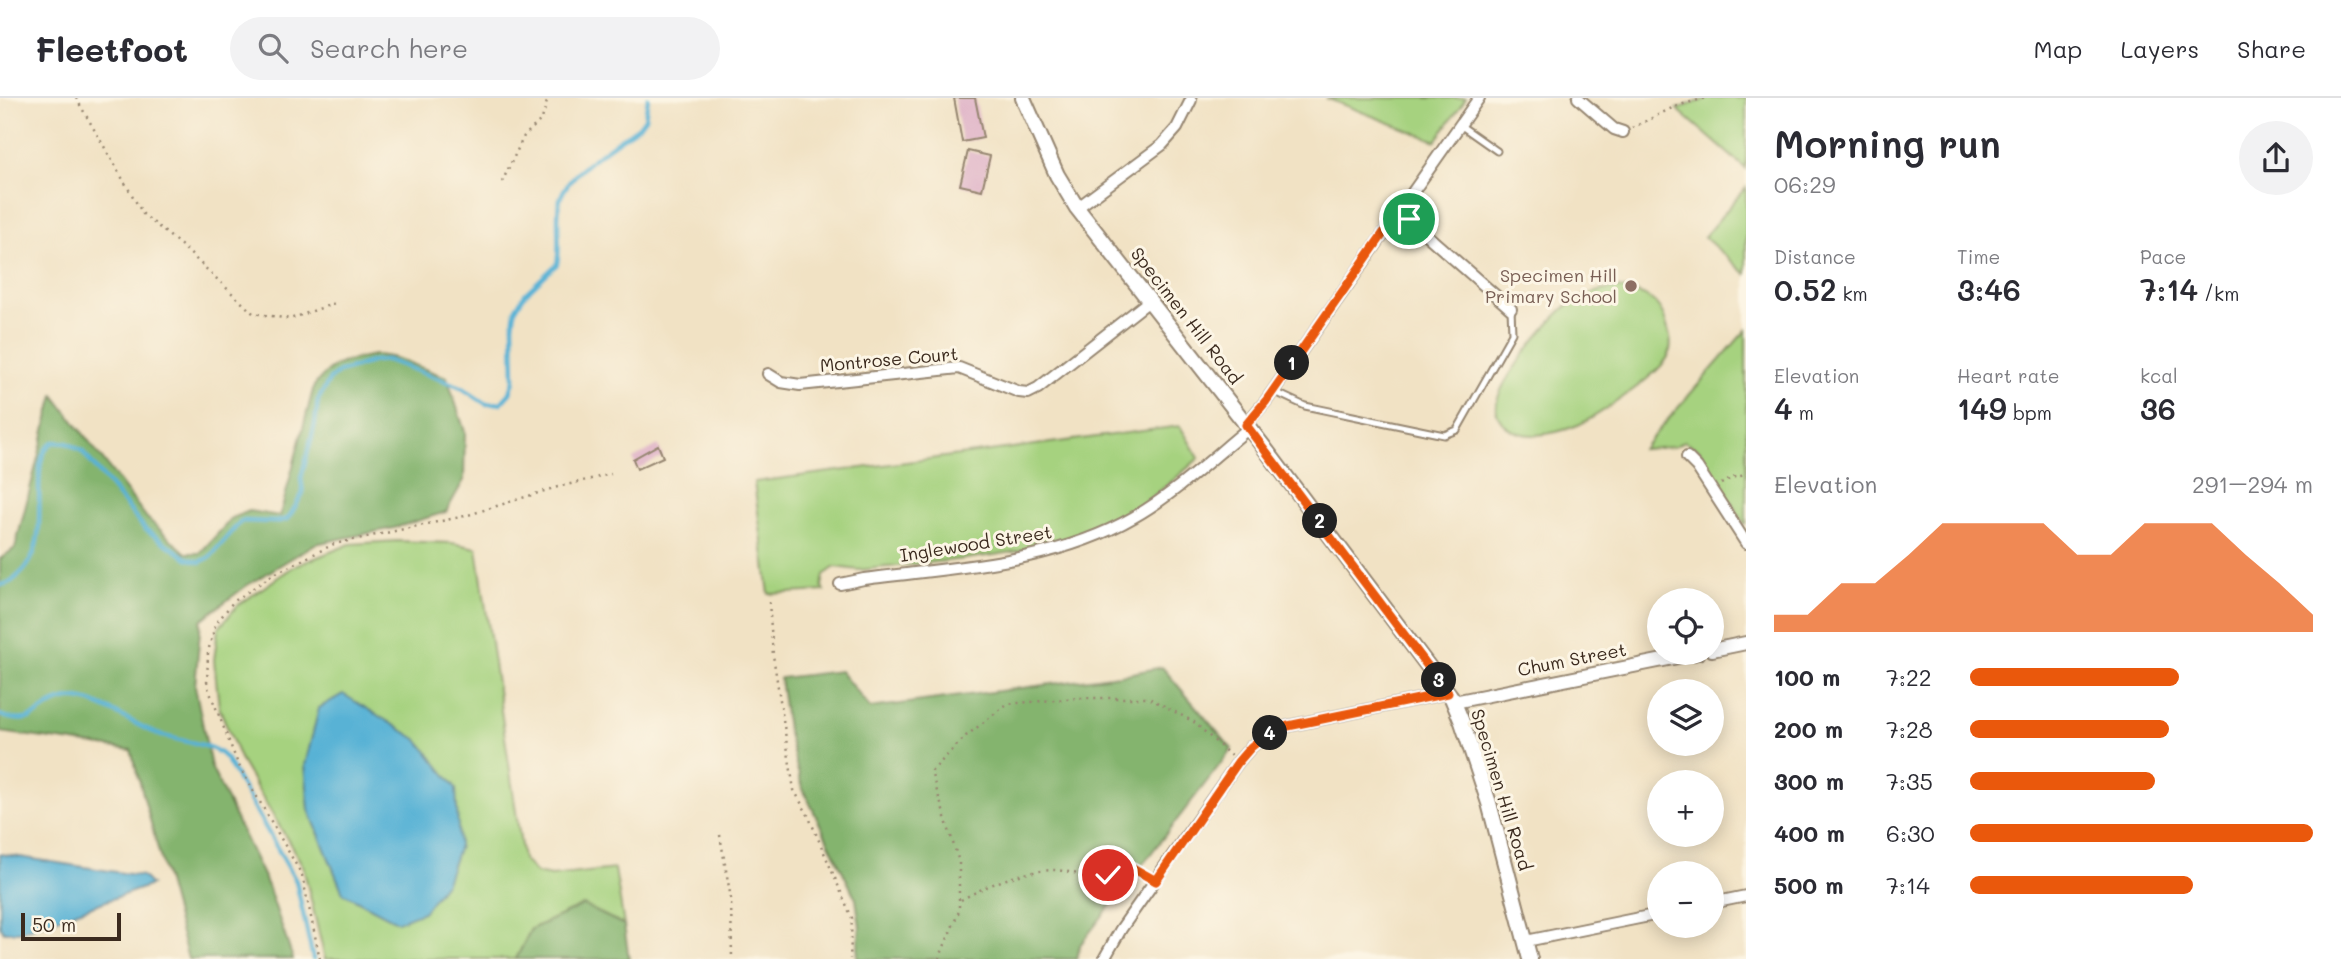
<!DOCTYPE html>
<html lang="en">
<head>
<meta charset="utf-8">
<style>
  body { margin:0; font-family:Mali,sans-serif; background:#f2f2f3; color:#2b2b33; height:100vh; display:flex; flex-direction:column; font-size:26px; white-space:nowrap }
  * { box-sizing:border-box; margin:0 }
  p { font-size:23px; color:#7c7c81 }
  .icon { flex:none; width:38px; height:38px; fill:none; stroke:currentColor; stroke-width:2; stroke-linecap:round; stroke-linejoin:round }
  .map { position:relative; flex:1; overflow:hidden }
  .panel { display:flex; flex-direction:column; background:#fff; width:595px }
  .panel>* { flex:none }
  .fabs { position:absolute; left:1647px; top:490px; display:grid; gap:14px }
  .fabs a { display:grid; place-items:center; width:77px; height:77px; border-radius:50%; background:#fff; box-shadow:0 4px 18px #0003; font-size:35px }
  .scale { position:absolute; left:21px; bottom:18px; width:100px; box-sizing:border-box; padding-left:7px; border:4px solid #3b2a1e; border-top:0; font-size:19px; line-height:24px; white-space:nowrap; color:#3b2a1e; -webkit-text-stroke:5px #fcf5e5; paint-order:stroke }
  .pin { position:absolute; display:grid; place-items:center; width:60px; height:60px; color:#fff; margin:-30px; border:4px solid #fff; border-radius:50%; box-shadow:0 2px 7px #0007 }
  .km { position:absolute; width:35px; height:35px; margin:-18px; border-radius:50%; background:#222; color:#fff; font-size:19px; line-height:35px; text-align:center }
  .round { display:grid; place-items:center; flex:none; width:74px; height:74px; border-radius:37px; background:#f2f2f3 }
  .headline { display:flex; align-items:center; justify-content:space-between; height:119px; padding:0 28px }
  h1 { font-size:38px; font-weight:600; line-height:52px }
  .metrics { display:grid; grid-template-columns:repeat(3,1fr); gap:10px; height:119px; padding:7px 28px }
  .metrics div { display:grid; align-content:center }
  .metrics b { font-size:30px; font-weight:600 }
  .metrics small { font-size:19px; font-weight:400 }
  .metrics p { font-size:19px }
  .chart { height:196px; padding:14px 28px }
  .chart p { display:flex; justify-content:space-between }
  .chart svg { width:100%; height:126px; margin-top:7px; fill:#ea580c; opacity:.7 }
  ul { padding:0 28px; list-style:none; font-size:23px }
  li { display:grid; grid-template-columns:112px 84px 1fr; align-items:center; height:52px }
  li i { height:18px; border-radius:9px; background:#ea580c }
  header { display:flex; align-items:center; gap:42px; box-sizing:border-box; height:98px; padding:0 35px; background:#fff; border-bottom:2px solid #e1e1e2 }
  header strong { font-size:33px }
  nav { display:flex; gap:38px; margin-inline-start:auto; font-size:24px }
  .search { width:490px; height:63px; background:#f2f2f3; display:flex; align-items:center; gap:18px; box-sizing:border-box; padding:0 24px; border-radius:38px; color:#7c7c81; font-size:26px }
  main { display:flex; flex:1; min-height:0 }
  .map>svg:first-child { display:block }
</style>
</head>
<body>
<header>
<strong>Fleetfoot</strong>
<div class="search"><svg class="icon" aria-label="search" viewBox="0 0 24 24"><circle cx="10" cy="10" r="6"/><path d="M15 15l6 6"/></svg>Search here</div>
<nav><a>Map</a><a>Layers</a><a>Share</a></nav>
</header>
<main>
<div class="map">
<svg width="1746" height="861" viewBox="0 0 1746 861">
  <rect width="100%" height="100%" fill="#fcf5e5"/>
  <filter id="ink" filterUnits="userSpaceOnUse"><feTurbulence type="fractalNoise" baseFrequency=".0143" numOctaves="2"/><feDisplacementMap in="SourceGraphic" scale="14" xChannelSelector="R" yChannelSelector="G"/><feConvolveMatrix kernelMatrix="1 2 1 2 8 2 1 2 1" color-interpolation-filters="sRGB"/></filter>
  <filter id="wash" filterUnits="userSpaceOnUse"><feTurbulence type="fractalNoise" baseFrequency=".00686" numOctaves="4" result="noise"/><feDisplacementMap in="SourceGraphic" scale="28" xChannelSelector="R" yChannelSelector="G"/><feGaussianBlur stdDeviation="1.57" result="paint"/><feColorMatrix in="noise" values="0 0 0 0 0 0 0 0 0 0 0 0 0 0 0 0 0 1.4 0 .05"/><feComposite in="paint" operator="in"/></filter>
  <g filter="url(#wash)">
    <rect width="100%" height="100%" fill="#f1e2c4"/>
    <g fill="#a6d27f" stroke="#707e4e" stroke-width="2">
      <polygon points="1326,0 1466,0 1436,43"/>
      <polygon points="1709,0 1746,0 1746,71 1677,11"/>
      <polygon points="1746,89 1746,176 1704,139"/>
      <path d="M1618,190C1642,196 1659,198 1666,225C1669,235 1673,245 1669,256C1664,274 1596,319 1578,327C1566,332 1548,336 1536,337C1515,338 1490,325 1498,300C1505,277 1556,211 1577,201C1590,194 1604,192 1618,190Z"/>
      <polygon points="1746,232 1746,426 1745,427 1699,352 1684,343 1674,349 1642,351"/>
      <path d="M1180,328L1199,360C1177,379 1156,398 1131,413C1050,461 950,461 859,472L835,469L824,477L822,488L824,493L769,496L754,384Z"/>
      <polygon points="397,443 452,445 477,450 523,761 536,775 551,778 615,771 624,827 583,807 531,831 516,861 325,861 303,768 241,663 219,609 214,562 218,531 237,508 293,469 350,446"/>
    </g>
    <g fill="#84b46e" stroke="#606f46" stroke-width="2">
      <path d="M375,257C401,258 422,272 447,279L465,334L464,382L446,414L394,430L315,446L246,488L201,522L195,588L211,669L268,788L293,861H188L131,652L0,634V461L15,450L54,297L147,420L186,455H200L232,420L249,413L280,418L314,288C332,263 346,263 375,257Z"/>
      <polygon points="1162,569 1232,651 1080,847 1077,861 857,861 860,828 856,801 802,689 787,631 780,580 840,573 870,610 1127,576"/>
      <polygon points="583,807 624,827 629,861 516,861 531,831"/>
    </g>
    <g fill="#58b2d5" stroke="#4a6e7a" stroke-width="2">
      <polygon points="343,596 418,642 456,690 459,748 446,784 423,814 398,824 343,795 309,712 305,667 319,610"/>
      <polygon points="0,756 142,778 151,787 19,834 4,834 0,828"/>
    </g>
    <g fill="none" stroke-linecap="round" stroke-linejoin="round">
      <g stroke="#58b2d5" stroke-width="4.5">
        <path d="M0,487C9,486 12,483 19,477C59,442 22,364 53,344L67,345L82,353L145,431L187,460L200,464L210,459L241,423L276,424L288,421L303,395L301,380L315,326L318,302L330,281L339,274L374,263L387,262L459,288L486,306L501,305L510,295L514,282L513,228L515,212L525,196L557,166C561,146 556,126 559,106C563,76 615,46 639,28L645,20L648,0"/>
        <path d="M0,617C39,632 38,605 69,601C93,598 131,625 153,634C163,639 174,640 184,643C199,646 218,649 227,662L296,783L313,861"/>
      </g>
    </g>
    <g id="blocks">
      <g fill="#deb0c6">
        <polygon points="954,0 975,0 983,40 962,44"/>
        <polygon points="968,53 990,58 982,92 960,87"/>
        <polygon points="658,347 663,359 637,371 633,361"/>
      </g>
    </g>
  </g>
  <g filter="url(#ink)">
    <use href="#blocks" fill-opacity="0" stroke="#968671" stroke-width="2"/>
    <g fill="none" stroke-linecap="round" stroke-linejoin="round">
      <defs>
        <g id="service">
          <polyline points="1460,27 1497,53"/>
          <polyline points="1273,293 1305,308 1444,337 1457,332 1512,235 1511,211"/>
        </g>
        <g id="minor">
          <polyline points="1578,0 1614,31 1623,34"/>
          <polyline points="1077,110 1162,47 1177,30 1191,2"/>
          <polyline points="1399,113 1511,211"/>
          <polyline points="768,276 781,284 800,287 959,270 1019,294 1028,295 1038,290 1149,203"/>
          <polyline points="1246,326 1266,303 1479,0"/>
          <polyline points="1687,359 1697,369 1746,445"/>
          <path d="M840,486L864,481C955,469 1053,466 1134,419C1176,395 1212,360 1249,330"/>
          <polyline points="1712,805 1746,798"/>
          <polyline points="1526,843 1659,816"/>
          <polyline points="1104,861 1121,831 1238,664 1251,649 1267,636 1288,628 1448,595"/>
        </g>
        <g id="tertiary">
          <polyline points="1712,552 1746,545"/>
          <polyline points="1454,604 1698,555"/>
        </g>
        <polyline id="secondary" points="1023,0 1057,77 1077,110 1263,348 1452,600 1462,624 1489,705 1530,861"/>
      </defs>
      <use href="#service" stroke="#968671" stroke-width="9"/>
      <use href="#minor" stroke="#968671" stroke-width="14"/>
      <use href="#tertiary" stroke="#968671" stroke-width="16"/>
      <use href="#secondary" stroke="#968671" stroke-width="18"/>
      <g stroke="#968671" stroke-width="2.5" stroke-dasharray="2 5" stroke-linecap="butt">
        <polyline points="76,0 143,116 183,149 253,215 290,221 335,205"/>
        <polyline points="1632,30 1676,8 1706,0"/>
        <polyline points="502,84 524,38 542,21 548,0"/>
        <polyline points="1721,386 1735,379 1746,377"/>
        <polyline points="769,504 773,557 794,692 808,717 852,820 850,861"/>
        <polyline points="720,737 731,801 732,861"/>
        <path d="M961,802C989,786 1021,773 1053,772C1067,772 1087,779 1102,782L1116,769L1129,768L1147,778"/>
        <polyline points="320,861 302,777 238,666 207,587 208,554 215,527 233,504 272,477 334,446 465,418 554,390 611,376"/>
        <polyline points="939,861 959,813 959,764 931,674 966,638 1007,606 1078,600 1149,600 1194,624 1231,658"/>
      </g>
      <use href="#service" stroke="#fff" stroke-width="5"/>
      <use href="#minor" stroke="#fff" stroke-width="10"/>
      <use href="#tertiary" stroke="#fff" stroke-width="12"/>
      <use href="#secondary" stroke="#fff" stroke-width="14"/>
    </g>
  </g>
  <g fill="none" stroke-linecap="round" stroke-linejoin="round" filter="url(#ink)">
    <defs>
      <polyline id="route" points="1108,777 1116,769 1129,768 1156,783 1238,664 1251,649 1267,636 1288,628 1448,595 1246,327 1266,303 1399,113 1409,121"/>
    </defs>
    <use href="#route" stroke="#fff" stroke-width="14"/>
    <use href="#route" stroke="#ea580c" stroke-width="9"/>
  </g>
  <circle fill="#8d6e63" stroke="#fcf5e5" stroke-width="2.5" cx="1631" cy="188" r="7"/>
  <g text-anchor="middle" stroke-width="6" stroke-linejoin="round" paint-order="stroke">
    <g font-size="18" fill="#785e54" stroke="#fcf5e5" text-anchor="end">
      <text x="1617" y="184">Specimen Hill<tspan x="1617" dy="21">Primary School</tspan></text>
    </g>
    <g font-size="18" fill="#3b2a1e" stroke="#fcf5e5">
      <text transform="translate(1186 218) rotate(52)" y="6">Specimen Hill Road</text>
      <text transform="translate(889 262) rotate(-5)" y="6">Montrose Court</text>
      <text transform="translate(976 446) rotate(-9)" y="6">Inglewood Street</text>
      <text transform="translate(1572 562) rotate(-11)" y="6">Chum Street</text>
      <text transform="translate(1501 692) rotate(73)" y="6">Specimen Hill Road</text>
    </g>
  </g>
</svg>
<div class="fabs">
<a><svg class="icon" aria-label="locate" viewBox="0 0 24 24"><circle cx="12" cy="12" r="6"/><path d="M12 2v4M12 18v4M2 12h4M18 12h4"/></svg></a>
<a><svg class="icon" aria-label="layers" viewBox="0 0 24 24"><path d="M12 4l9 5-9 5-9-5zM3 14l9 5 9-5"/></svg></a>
<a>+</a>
<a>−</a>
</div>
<div class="scale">50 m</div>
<div class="pin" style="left:1409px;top:121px;background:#1e9e55"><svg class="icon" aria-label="arrive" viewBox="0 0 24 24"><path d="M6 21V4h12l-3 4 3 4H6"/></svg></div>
<div class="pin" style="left:1108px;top:777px;background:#d93025"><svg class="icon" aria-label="check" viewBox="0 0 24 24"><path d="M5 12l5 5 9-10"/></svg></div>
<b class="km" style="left:1292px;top:265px">1</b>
<b class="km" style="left:1320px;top:423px">2</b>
<b class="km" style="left:1439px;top:582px">3</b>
<b class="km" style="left:1270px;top:635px">4</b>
</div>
<section class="panel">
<div class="headline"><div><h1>Morning run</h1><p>06:29</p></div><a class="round"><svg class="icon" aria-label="share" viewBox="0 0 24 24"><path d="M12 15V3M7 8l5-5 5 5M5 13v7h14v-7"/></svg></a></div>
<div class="metrics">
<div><p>Distance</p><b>0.52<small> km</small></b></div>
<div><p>Time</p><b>3:46</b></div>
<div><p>Pace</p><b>7:14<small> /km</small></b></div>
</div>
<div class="metrics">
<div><p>Elevation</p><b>4<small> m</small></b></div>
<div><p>Heart rate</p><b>149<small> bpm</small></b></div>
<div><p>kcal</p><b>36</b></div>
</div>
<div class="chart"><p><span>Elevation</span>291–294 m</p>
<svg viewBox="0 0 160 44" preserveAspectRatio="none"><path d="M0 44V38L10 38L20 27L30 27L40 17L50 6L60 6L70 6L80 6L90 17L100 17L110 6L120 6L130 6L140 17L150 27L160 38V44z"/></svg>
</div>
<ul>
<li><b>100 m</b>7:22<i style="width:61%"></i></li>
<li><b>200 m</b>7:28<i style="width:58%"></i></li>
<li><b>300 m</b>7:35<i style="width:54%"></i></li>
<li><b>400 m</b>6:30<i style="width:100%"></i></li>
<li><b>500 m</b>7:14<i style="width:65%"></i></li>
</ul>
</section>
</main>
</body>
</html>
